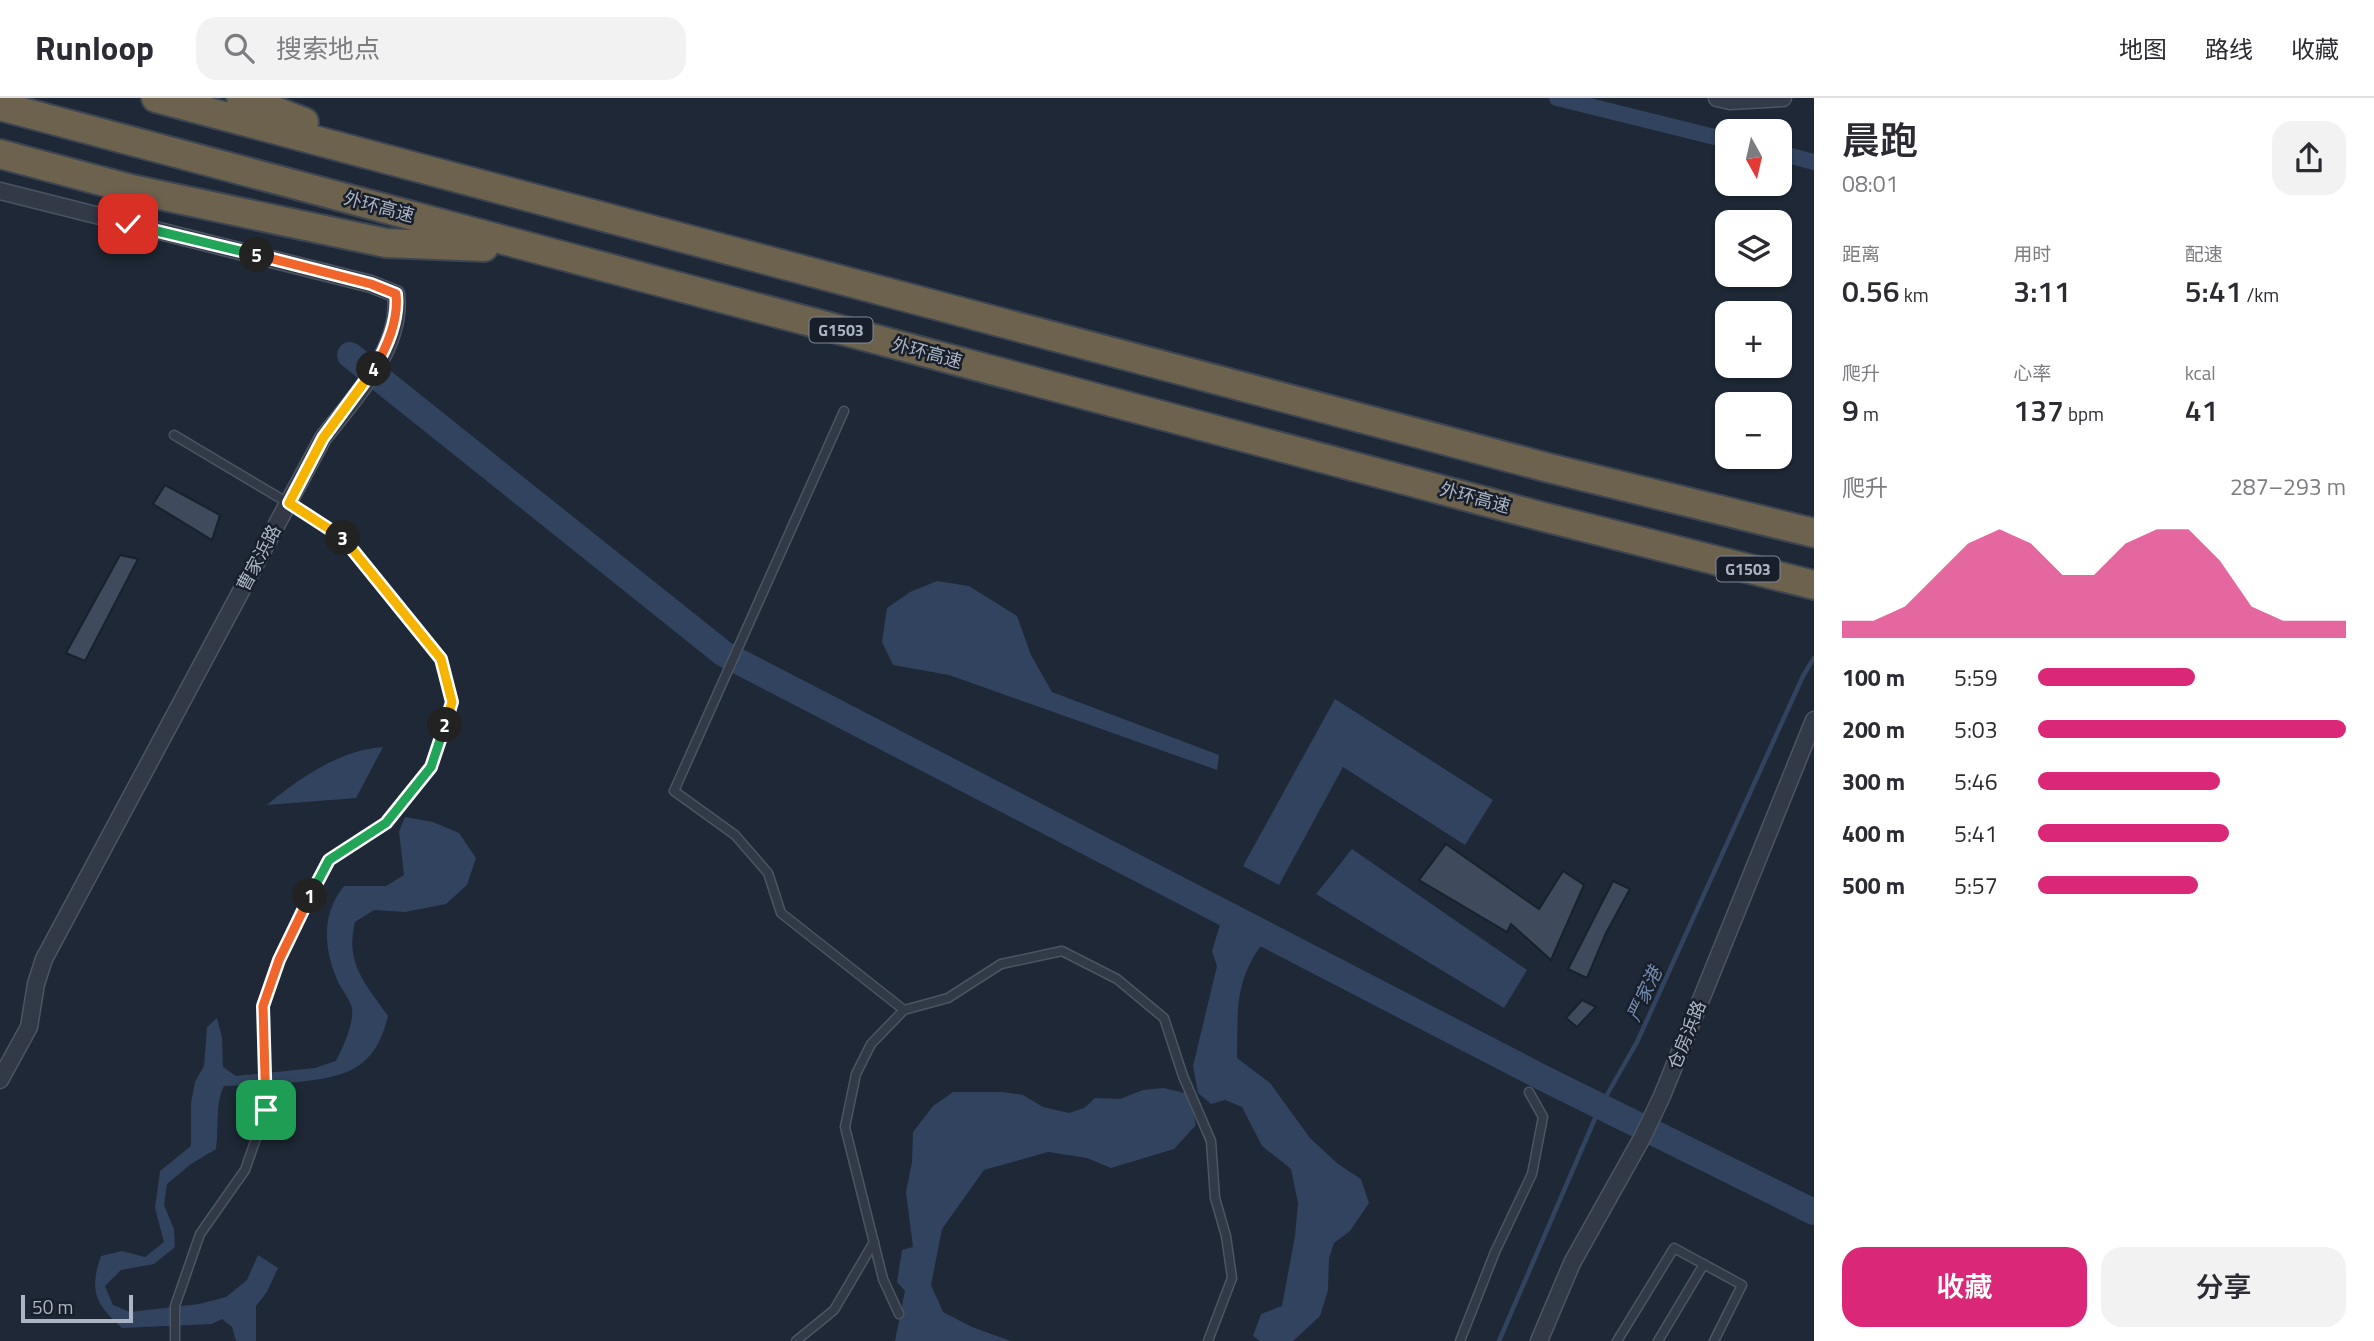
<!DOCTYPE html>
<html lang="zh">
<head>
<meta charset="utf-8">
<style>
  body { margin:0; font-family:"Titillium Web","Noto Sans SC",sans-serif; background:#f2f2f3; color:#2b2b33; height:100vh; display:flex; flex-direction:column; font-size:26px; white-space:nowrap }
  * { box-sizing:border-box; margin:0 }
  p { font-size:23px; color:#7c7c81 }
  .icon { flex:none; width:38px; height:38px; fill:none; stroke:currentColor; stroke-width:2; stroke-linecap:round; stroke-linejoin:round }
  .map { position:relative; flex:1; overflow:hidden }
  .panel { display:flex; flex-direction:column; background:#fff; width:560px }
  .panel>* { flex:none }
  .needle { width:46px; rotate:172deg }
  .controls { position:absolute; left:1715px; top:21px; display:grid; gap:14px }
  .controls a { display:grid; place-items:center; width:77px; height:77px; border-radius:14px; background:#fff; box-shadow:0 2px 5px #0004; font-size:35px }
  .scale { position:absolute; left:21px; bottom:18px; width:112px; box-sizing:border-box; padding-left:7px; border:4px solid #abb5c4; border-top:0; font-size:19px; line-height:24px; white-space:nowrap; color:#abb5c4; -webkit-text-stroke:5px #181f2b; paint-order:stroke }
  .pin { position:absolute; display:grid; place-items:center; width:60px; height:60px; color:#fff; margin:-30px; border-radius:14px; box-shadow:0 4px 10px #0006 }
  .km { position:absolute; width:35px; height:35px; margin:-18px; border-radius:50%; background:#222; color:#fff; font-size:19px; line-height:35px; text-align:center }
  .round { display:grid; place-items:center; flex:none; width:74px; height:74px; border-radius:21px; background:#f2f2f3 }
  .headline { display:flex; align-items:center; justify-content:space-between; height:119px; padding:0 28px }
  h1 { font-size:38px; font-weight:600; line-height:52px }
  .stats { display:grid; grid-template-columns:repeat(3,1fr); gap:10px; height:119px; padding:7px 28px }
  .stats div { display:grid; align-content:center }
  .stats b { font-size:30px; font-weight:600 }
  .stats small { font-size:19px; font-weight:400 }
  .stats p { font-size:19px }
  .chart { height:196px; padding:14px 28px }
  .chart p { display:flex; justify-content:space-between }
  .chart svg { width:100%; height:126px; margin-top:7px; fill:#db2777; opacity:.7 }
  .primary-button { display:flex; gap:14px; margin-top:auto; padding:14px 28px }
  .primary-button a { flex:1; height:80px; border-radius:21px; background:#db2777; color:#fff; font-size:28px; font-weight:600; line-height:80px; text-align:center }
  .primary-button a+a { background:#f2f2f3; color:#2b2b33 }
  ul { padding:0 28px; list-style:none; font-size:23px }
  li { display:grid; grid-template-columns:112px 84px 1fr; align-items:center; height:52px }
  li i { height:18px; border-radius:9px; background:#db2777 }
  header { display:flex; align-items:center; gap:42px; box-sizing:border-box; height:98px; padding:0 35px; background:#fff; border-bottom:2px solid #e1e1e2 }
  header strong { font-size:33px }
  nav { display:flex; gap:38px; margin-inline-start:auto; font-size:24px }
  .search { width:490px; height:63px; background:#f2f2f3; display:flex; align-items:center; gap:18px; box-sizing:border-box; padding:0 24px; border-radius:21px; color:#7c7c81; font-size:26px }
  main { display:flex; flex:1; min-height:0 }
  .map>svg:first-child { display:block }
</style>
</head>
<body>
<header>
<strong>Runloop</strong>
<div class="search"><svg class="icon" aria-label="search" viewBox="0 0 24 24"><circle cx="10" cy="10" r="6"/><path d="M15 15l6 6"/></svg>搜索地点</div>
<nav><a>地图</a><a>路线</a><a>收藏</a></nav>
</header>
<main>
<div class="map">
<svg width="1814" height="1243" viewBox="0 0 1814 1243">
  <rect width="100%" height="100%" fill="#1e2836"/>
  <g fill="#31435e">
    <polygon points="937,483 969,488 1017,518 1031,557 1052,594 1219,657 1217,672 949,577 893,567 882,544 887,510 910,494"/>
    <polygon points="1335,601 1493,702 1465,747 1343,669 1279,787 1243,768"/>
    <path d="M383,649L356,700L267,707C299,680 340,652 383,649Z"/>
    <path d="M405,719L433,724L459,735L476,760L467,787L446,806L405,814L374,812L355,824C345,866 365,885 388,918C383,939 374,960 353,971C327,986 256,987 224,988C215,1004 219,1032 216,1051L191,1066L167,1086L164,1107L174,1131L175,1149L154,1166L121,1172L105,1188L113,1207L130,1214L199,1206L226,1199L247,1182L258,1157L278,1170L267,1194L256,1208V1243H236L232,1229L222,1221L212,1226L122,1230C95,1206 89,1193 101,1158L122,1153L145,1159L164,1144L155,1110L160,1073L191,1048V1005L195,984L204,968L207,929L217,920L222,939L223,969L236,978L315,970L336,963C343,949 354,926 352,910C350,902 343,893 339,886C324,853 320,818 344,788H386L404,777L399,734Z"/>
    <polygon points="1352,751 1527,872 1504,910 1316,796"/>
    <path d="M1224,813L1269,837C1234,880 1238,907 1237,960L1270,985L1310,1040L1338,1066L1361,1081L1369,1105L1350,1133L1334,1145L1329,1160L1328,1192L1320,1218L1293,1243H1260L1253,1238L1261,1216L1282,1208L1295,1138L1298,1105L1291,1071L1262,1048L1242,1009L1225,1002L1211,1006L1198,995L1193,968L1217,868L1212,853Z"/>
    <polygon points="1164,990 1189,996 1196,1027 1174,1051 1111,1070 1087,1060 1048,1054 984,1072 942,1131 931,1187 943,1214 972,1229 1011,1243 895,1243 905,1193 897,1184 902,1152 913,1149 906,1094 912,1064 913,1034 933,1008 953,994 1003,994 1023,997 1043,1009 1069,1015 1084,1010 1095,1000 1120,1001 1143,992"/>
  </g>
  <g fill="none" stroke-linecap="round" stroke-linejoin="round">
    <polyline stroke="#31435e" stroke-width="4.5" points="1499,1243 1600,1009 1637,944 1803,578 1814,560"/>
    <g stroke="#31435e" stroke-width="16">
      <polyline points="1557,0 1727,42"/>
      <polyline points="1780,55 1814,64"/>
    </g>
    <polyline stroke="#31435e" stroke-width="26" points="350,257 724,556 1543,980 1814,1114"/>
  </g>
  <g fill="#3f4b5c" stroke="#19212d" stroke-width="2">
    <polygon points="165,387 220,417 212,442 153,406"/>
    <polygon points="120,457 138,461 85,563 66,555"/>
    <polygon points="1446,746 1539,811 1563,773 1584,787 1551,862 1511,826 1507,834 1419,782"/>
    <polygon points="1613,783 1630,791 1606,835 1587,880 1568,871"/>
    <polygon points="1582,902 1596,909 1577,929 1566,920"/>
  </g>
  <g fill="none" stroke-linecap="round" stroke-linejoin="round">
    <defs>
      <g id="service">
        <polyline points="844,313 674,693 735,737 768,775 781,815 904,912 948,900 1001,866 1062,853 1117,881 1164,920 1183,978 1211,1043 1215,1100 1226,1138 1232,1180 1208,1243"/>
        <polyline points="174,337 340,436 441,561 452,604 431,669 386,725 329,763 300,815 280,861 263,908 266,1012 245,1072 200,1136 175,1208 175,1243"/>
        <polyline points="899,1216 883,1181 845,1029 856,976 871,946 904,912"/>
        <polyline points="796,1243 834,1212 874,1144"/>
        <polyline points="1460,1243 1495,1154 1532,1076 1543,1019 1529,994"/>
        <polyline points="1617,1243 1674,1150 1742,1187 1714,1243"/>
        <polyline points="1658,1243 1704,1166"/>
      </g>
      <g id="minor">
        <polyline points="1717,0 1730,3 1783,0"/>
        <path d="M0,93L371,186L396,196C403,250 354,300 323,340L44,861L36,886L29,929L0,982"/>
        <polyline points="1539,1243 1572,1165 1642,1040 1662,998 1814,622"/>
      </g>
      <g id="motorway">
        <polyline points="156,0 1549,370 1814,435"/>
        <polyline points="241,0 304,24"/>
        <polyline points="0,8 1536,417 1814,487"/>
        <polyline points="0,56 131,91 386,145 484,149"/>
      </g>
    </defs>
    <use href="#service" stroke="#4c5562" stroke-width="11"/>
    <use href="#minor" stroke="#4c5562" stroke-width="19"/>
    <use href="#motorway" stroke="#3c4551" stroke-width="32"/>
    <use href="#service" stroke="#323a47" stroke-width="8"/>
    <use href="#minor" stroke="#323a47" stroke-width="16"/>
    <use href="#motorway" stroke="#6d624e" stroke-width="28"/>
  </g>
  <g fill="none" stroke-linecap="round" stroke-linejoin="round">
    <defs>
      <polyline id="split-1" points="266,1012 263,908 279,862 310,798"/>
      <polyline id="split-2" points="310,798 329,762 386,725 431,669 445,627"/>
      <polyline id="split-3" points="343,440 441,561 452,604 445,627"/>
      <polyline id="split-4" points="343,440 289,405 323,340 374,271"/>
      <path id="split-5" d="M257,157L371,186L396,196C399,222 387,249 374,271"/>
      <polyline id="split-6" points="128,126 257,157"/>
    </defs>
    <use href="#split-1" stroke="#fff" stroke-width="14"/>
    <use href="#split-2" stroke="#fff" stroke-width="14"/>
    <use href="#split-3" stroke="#fff" stroke-width="14"/>
    <use href="#split-4" stroke="#fff" stroke-width="14"/>
    <use href="#split-5" stroke="#fff" stroke-width="14"/>
    <use href="#split-6" stroke="#fff" stroke-width="14"/>
    <use href="#split-1" stroke="#f0652b" stroke-width="9"/>
    <use href="#split-2" stroke="#22a559" stroke-width="9"/>
    <use href="#split-3" stroke="#f5b400" stroke-width="9"/>
    <use href="#split-4" stroke="#f5b400" stroke-width="9"/>
    <use href="#split-5" stroke="#f0652b" stroke-width="9"/>
    <use href="#split-6" stroke="#22a559" stroke-width="9"/>
  </g>
  <g text-anchor="middle" stroke-width="5" stroke-linejoin="round" paint-order="stroke">
    <g fill="#181f2b" stroke="#7f8896" stroke-width="2">
      <rect x="809.5" y="219.5" width="63" height="25" rx="5"/>
      <rect x="1716.5" y="458.5" width="63" height="25" rx="5"/>
    </g>
    <g font-size="16" font-weight="bold" fill="#abb5c4">
      <text x="841" y="238">G1503</text>
      <text x="1748" y="477">G1503</text>
    </g>
    <g font-size="18" fill="#abb5c4" stroke="#181f2b">
      <text transform="translate(379 109) rotate(15)" y="6">外环高速</text>
      <text transform="translate(927 255) rotate(15)" y="6">外环高速</text>
      <text transform="translate(1475 400) rotate(15)" y="6">外环高速</text>
      <text transform="translate(259 460) rotate(-62)" y="6">曹家浜路</text>
      <text transform="translate(1687 937) rotate(-68)" y="6">仓房浜路</text>
    </g>
    <g font-size="19" font-style="italic" fill="#738bae" stroke="#181f2b">
      <text transform="translate(1644 896) rotate(-65)" y="7">严家港</text>
    </g>
  </g>
</svg>
<div class="controls">
<a><svg class="needle" viewBox="-14 -14 28 28"><path d="M0-13l5 13h-10z" fill="#e53935"/><path d="M0 13l5-13h-10z" fill="#7c7c81"/></svg></a>
<a><svg class="icon" aria-label="layers" viewBox="0 0 24 24"><path d="M12 4l9 5-9 5-9-5zM3 14l9 5 9-5"/></svg></a>
<a>+</a>
<a>−</a>
</div>
<div class="scale">50 m</div>
<div class="pin" style="left:266px;top:1012px;background:#1e9e55"><svg class="icon" aria-label="arrive" viewBox="0 0 24 24"><path d="M6 21V4h12l-3 4 3 4H6"/></svg></div>
<div class="pin" style="left:128px;top:126px;background:#d93025"><svg class="icon" aria-label="check" viewBox="0 0 24 24"><path d="M5 12l5 5 9-10"/></svg></div>
<b class="km" style="left:310px;top:798px">1</b>
<b class="km" style="left:445px;top:627px">2</b>
<b class="km" style="left:343px;top:440px">3</b>
<b class="km" style="left:374px;top:271px">4</b>
<b class="km" style="left:257px;top:157px">5</b>
</div>
<section class="panel">
<div class="headline"><div><h1>晨跑</h1><p>08:01</p></div><a class="round"><svg class="icon" aria-label="share" viewBox="0 0 24 24"><path d="M12 15V3M7 8l5-5 5 5M5 13v7h14v-7"/></svg></a></div>
<div class="stats">
<div><p>距离</p><b>0.56<small> km</small></b></div>
<div><p>用时</p><b>3:11</b></div>
<div><p>配速</p><b>5:41<small> /km</small></b></div>
</div>
<div class="stats">
<div><p>爬升</p><b>9<small> m</small></b></div>
<div><p>心率</p><b>137<small> bpm</small></b></div>
<div><p>kcal</p><b>41</b></div>
</div>
<div class="chart"><p><span>爬升</span>287–293 m</p>
<svg viewBox="0 0 160 44" preserveAspectRatio="none"><path d="M0 44V38L10 38L20 33L30 22L40 11L50 6L60 11L70 22L80 22L90 11L100 6L110 6L120 17L130 33L140 38L150 38L160 38V44z"/></svg>
</div>
<ul>
<li><b>100 m</b>5:59<i style="width:51%"></i></li>
<li><b>200 m</b>5:03<i style="width:100%"></i></li>
<li><b>300 m</b>5:46<i style="width:59%"></i></li>
<li><b>400 m</b>5:41<i style="width:62%"></i></li>
<li><b>500 m</b>5:57<i style="width:52%"></i></li>
</ul>
<div class="primary-button"><a>收藏</a><a>分享</a></div>
</section>
</main>
</body>
</html>
